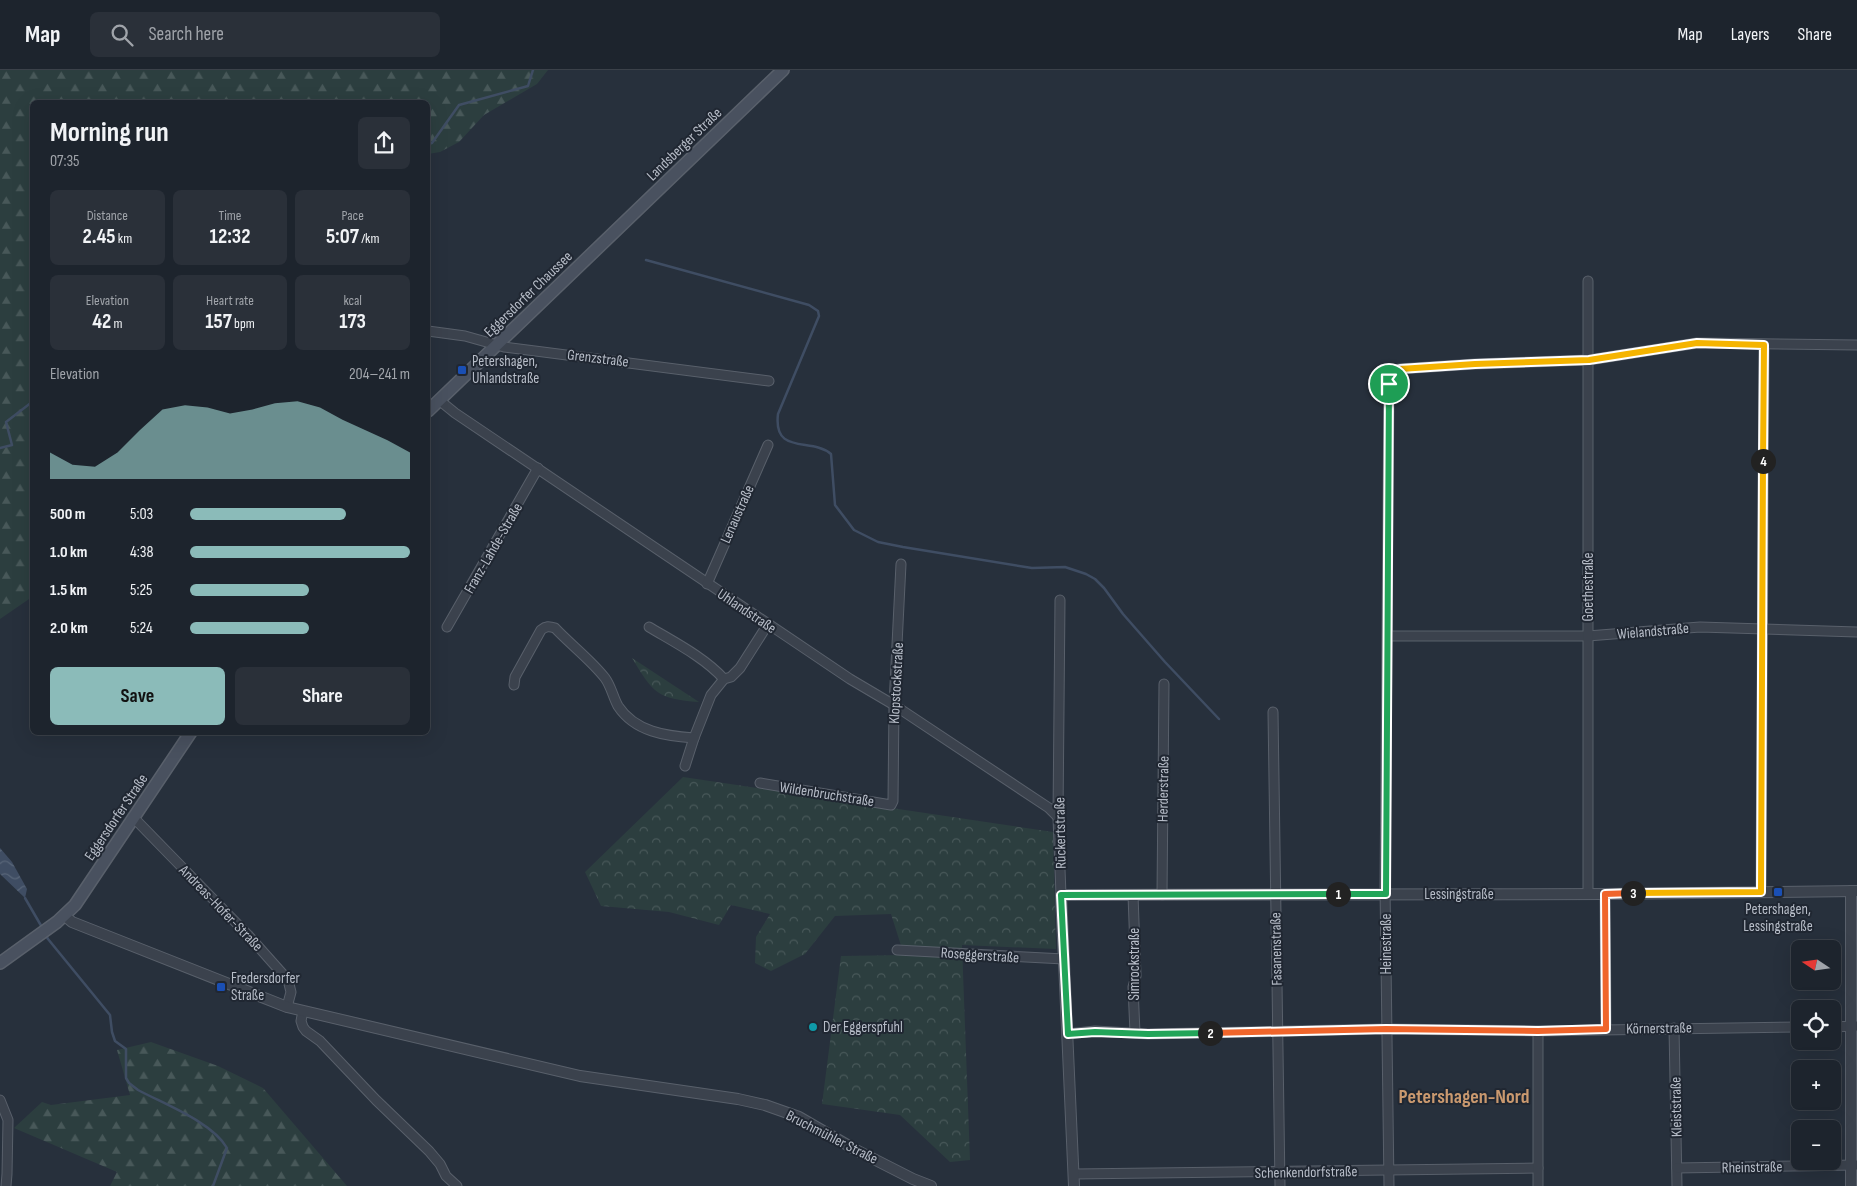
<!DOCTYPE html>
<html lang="en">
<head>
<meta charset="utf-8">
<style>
  body { margin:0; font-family:"Sofia Sans Condensed",sans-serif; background:#2a3039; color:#f1f3f6; height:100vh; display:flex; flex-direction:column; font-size:19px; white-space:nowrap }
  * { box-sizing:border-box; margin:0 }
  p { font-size:16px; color:#a0a4aa }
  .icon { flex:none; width:28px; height:28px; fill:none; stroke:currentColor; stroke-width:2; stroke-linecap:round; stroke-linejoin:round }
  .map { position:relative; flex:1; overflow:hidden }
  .side { position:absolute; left:30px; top:30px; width:400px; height:635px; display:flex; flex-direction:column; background:#1d242d; border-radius:8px; box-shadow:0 5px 20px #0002,0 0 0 1px #3b4149 }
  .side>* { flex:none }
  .needle { width:32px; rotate:283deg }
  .controls { position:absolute; left:1791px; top:870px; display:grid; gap:10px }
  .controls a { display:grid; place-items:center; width:50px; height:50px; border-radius:8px; background:#1d242d; box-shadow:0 5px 20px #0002,0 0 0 1px #3b4149; font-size:25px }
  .pin { position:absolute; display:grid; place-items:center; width:42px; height:42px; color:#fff; margin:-21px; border:2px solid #fff; border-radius:50%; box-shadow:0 1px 5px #0007 }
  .km { position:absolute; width:25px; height:25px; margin:-12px; border-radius:50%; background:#222; color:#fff; font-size:14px; line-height:25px; text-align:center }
  .round { display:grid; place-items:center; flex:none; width:52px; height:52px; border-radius:8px; background:#2a3039 }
  .head { display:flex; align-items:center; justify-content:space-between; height:85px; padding:0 20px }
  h1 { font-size:28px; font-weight:700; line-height:38px }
  .stats { display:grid; grid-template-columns:repeat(3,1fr); gap:8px; height:85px; padding:5px 20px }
  .stats div { display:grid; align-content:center; border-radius:8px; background:#2a3039; text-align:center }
  .stats b { font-size:21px; font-weight:700 }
  .stats small { font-size:14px; font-weight:400 }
  .stats p { font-size:14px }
  .chart { height:140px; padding:10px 20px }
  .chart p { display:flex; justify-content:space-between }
  .chart svg { width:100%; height:90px; margin-top:5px; fill:#8bbbb9; opacity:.7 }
  .primary-button { display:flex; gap:10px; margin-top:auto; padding:10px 20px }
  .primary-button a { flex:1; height:58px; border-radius:8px; background:#8bbbb9; color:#111; font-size:20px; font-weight:700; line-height:58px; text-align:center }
  .primary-button a+a { background:#2a3039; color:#f1f3f6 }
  ul { padding:0 20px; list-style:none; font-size:16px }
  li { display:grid; grid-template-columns:80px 60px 1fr; align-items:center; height:38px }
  li i { height:12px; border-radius:6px; background:#8bbbb9 }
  header { display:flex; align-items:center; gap:30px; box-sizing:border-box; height:70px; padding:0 25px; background:#1d242d; border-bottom:1px solid #3b4149 }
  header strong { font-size:24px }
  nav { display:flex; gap:28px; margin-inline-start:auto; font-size:18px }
  .search { width:350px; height:45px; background:#2a3039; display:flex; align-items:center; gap:12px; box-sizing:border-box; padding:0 18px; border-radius:8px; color:#a0a4aa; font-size:19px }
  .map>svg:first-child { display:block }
</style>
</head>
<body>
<header>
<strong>Map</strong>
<div class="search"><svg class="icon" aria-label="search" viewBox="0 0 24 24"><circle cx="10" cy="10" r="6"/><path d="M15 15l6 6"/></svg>Search here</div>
<nav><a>Map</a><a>Layers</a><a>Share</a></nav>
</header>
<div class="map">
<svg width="1857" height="1116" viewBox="0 0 1857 1116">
  <defs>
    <pattern id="forest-firs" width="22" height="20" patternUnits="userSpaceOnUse" patternTransform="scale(1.25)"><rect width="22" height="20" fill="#2c3e3f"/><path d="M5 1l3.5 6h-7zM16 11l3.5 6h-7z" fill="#485859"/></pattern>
    <pattern id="park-crowns" width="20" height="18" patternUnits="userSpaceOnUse" patternTransform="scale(1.25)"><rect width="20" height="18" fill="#2c3e3f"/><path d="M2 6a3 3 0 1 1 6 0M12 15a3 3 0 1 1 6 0" fill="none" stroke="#485859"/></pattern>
    <pattern id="water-waves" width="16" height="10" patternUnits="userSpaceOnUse" patternTransform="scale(1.25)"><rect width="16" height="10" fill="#3f4d63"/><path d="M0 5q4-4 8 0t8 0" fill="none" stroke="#586578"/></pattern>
  </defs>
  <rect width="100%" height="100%" fill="#27303c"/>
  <g fill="url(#forest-firs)">
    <polygon points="0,0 548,0 537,14 484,45 459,72 440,82 428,84 428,32 32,32 32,527 0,549"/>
    <polygon points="151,972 218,996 263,1018 347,1116 110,1116 117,1102 14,1058 42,1032 51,1035 130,1025 117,980"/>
  </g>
  <g fill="url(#park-crowns)">
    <path d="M632,588L699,632C657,629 653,623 632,588Z"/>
    <polygon points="683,707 1053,762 1056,879 962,875 970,1090 950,1092 900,1045 822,1034 841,886 904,885 891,844 835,846 805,884 771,901 755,893 756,867 770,844 731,835 719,855 669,842 601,836 585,802"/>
  </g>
  <polygon fill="url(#water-waves)" points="0,778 12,792 27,819 25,828 0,804"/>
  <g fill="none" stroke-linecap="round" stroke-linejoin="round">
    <g stroke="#3f4d63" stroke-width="2.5">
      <polyline points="428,74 432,73 459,35 528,16 533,0"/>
      <path d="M646,190L809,235L818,241L819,246L778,344C773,386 812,367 831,384L835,435L854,460L878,472L903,477L1032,498L1065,497L1086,504L1095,509L1104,518L1123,544L1165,592L1219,649"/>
      <polyline points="0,378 12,375 6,352 32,332"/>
      <polyline points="25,828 43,859"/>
      <path d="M45,864L48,869L110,945L112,962L115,971L126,979V1008L129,1013L138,1020C164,1034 212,1052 227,1078L213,1116"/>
    </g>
    <defs>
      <g id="minor">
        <polyline points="428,261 465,266 504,277 769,311"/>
        <polyline points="439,330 455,343 850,609 894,635 1049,738 1058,747"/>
        <polyline points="707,514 768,375"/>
        <polyline points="1060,530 1058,747 1061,825"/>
        <polyline points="447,557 538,398"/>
        <path d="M649,557C674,572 704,587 724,609"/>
        <polyline points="1388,566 1588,566 1700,557 1857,562"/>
        <path d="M514,615L515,607L541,560C546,556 549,556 555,558C570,574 592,591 605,608C611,616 613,627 618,636C635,662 666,666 694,668L711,625L724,609L731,607L740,598L768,554"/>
        <polyline points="1273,642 1280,1116"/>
        <polyline points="685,696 694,668"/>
        <polyline points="760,713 891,735 893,731 894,635 901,494"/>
        <polyline points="134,748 248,865 288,910 291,922 287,937"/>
        <polyline points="1761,822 1764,275"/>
        <polyline points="1588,824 1588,211"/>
        <polyline points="1605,824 1606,959"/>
        <polyline points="1133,825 1136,906 1133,917 1135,963"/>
        <polyline points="1162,825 1164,614"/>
        <polyline points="897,880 1064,889"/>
        <polyline points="303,941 301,951 303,957 306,961 320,971 376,1030 429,1081 440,1094 446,1106 457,1116"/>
        <polyline points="1832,957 1857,956"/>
        <polyline points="1674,958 1677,1116"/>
        <polyline points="1068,964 1095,961 1148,964 1386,959 1538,961 1800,957"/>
        <polyline points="0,1030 8,1050 7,1104 6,1116"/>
        <polyline points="1677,1098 1857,1095"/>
        <polyline points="1074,1104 1538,1098"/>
        <polyline points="1389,1116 1385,817 1389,314 1393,303 1399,299 1475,294 1589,290 1697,273 1857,275"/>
        <polyline points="1538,1116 1538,961"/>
      </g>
      <g id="tertiary">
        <polyline points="1851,821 1851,1116"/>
        <polyline points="65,846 72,852 287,937 580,1006 738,1029 765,1035 799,1047 856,1080 913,1109 931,1116"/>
        <polyline points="1074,1116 1061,825 1605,824 1857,821"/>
      </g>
      <g id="secondary">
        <polyline points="428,341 783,0"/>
        <polyline points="0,893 57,852 75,835 191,662"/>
      </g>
    </defs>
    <use href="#minor" stroke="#59606b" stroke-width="11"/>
    <use href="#tertiary" stroke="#59606b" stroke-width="12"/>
    <use href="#secondary" stroke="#59606b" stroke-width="14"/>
    <use href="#minor" stroke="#3b424d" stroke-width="9"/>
    <use href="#tertiary" stroke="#3b424d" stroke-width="10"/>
    <use href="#secondary" stroke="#49515f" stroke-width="11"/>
  </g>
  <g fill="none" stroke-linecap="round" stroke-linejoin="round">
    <defs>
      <polyline id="split-1" points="1338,824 1386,824 1389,314"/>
      <polyline id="split-2" points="1210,963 1148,964 1095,962 1068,964 1061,825 1338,824"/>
      <polyline id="split-3" points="1210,963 1386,959 1538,961 1606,959 1605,824 1633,823"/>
      <polyline id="split-4" points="1633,823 1761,822 1763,391"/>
      <polyline id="split-5" points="1389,314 1392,303 1400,299 1475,294 1589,290 1697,273 1764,275 1763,391"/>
    </defs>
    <use href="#split-1" stroke="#fff" stroke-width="10"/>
    <use href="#split-2" stroke="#fff" stroke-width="10"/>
    <use href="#split-3" stroke="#fff" stroke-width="10"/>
    <use href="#split-4" stroke="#fff" stroke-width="10"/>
    <use href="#split-5" stroke="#fff" stroke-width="10"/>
    <use href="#split-1" stroke="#22a559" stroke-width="6"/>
    <use href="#split-2" stroke="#22a559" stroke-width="6"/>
    <use href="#split-3" stroke="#f0652b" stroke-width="6"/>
    <use href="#split-4" stroke="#f5b400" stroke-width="6"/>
    <use href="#split-5" stroke="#f5b400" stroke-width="6"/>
  </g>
  <g fill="#1a4fb4" stroke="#202732" stroke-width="2">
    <rect x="457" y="295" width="10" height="10" rx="2.5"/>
    <rect x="1773" y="817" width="10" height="10" rx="2.5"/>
    <rect x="216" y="912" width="10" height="10" rx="2.5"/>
  </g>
  <circle fill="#0f9aa8" stroke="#202732" stroke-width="2" cx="813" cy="957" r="5"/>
  <g text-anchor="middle" stroke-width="4" stroke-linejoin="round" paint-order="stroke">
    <g font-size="15" fill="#b7bdc8" stroke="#202732">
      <text transform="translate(684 74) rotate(-44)" y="5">Landsberger Straße</text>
      <text transform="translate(528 224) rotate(-44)" y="5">Eggersdorfer Chaussee</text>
      <text transform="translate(598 288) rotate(7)" y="5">Grenzstraße</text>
      <text transform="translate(737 444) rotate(-66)" y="5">Lenaustraße</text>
      <text transform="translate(493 478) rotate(-60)" y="5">Franz-Lahde-Straße</text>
      <text transform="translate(1588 517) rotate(-90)" y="5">Goethestraße</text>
      <text transform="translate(747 541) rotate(34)" y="5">Uhlandstraße</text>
      <text transform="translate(1653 561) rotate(-5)" y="5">Wielandstraße</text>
      <text transform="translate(896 613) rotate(-87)" y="5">Klopstockstraße</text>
      <text transform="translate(1163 719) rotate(-89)" y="5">Herderstraße</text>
      <text transform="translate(827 724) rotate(9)" y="5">Wildenbruchstraße</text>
      <text transform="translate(116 747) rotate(-56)" y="5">Eggersdorfer Straße</text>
      <text transform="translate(1060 763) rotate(-91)" y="5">Rückertstraße</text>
      <text x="1459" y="829">Lessingstraße</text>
      <text transform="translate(221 838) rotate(46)" y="5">Andreas-Hofer-Straße</text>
      <text transform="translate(1386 874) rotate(-90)" y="5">Heinestraße</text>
      <text transform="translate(1276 879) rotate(-91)" y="5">Fasanenstraße</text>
      <text transform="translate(980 885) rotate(4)" y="5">Roseggerstraße</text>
      <text transform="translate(1134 894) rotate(-90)" y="5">Simrockstraße</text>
      <text transform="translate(1659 958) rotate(-1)" y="5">Körnerstraße</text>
      <text transform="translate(1676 1037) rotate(-91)" y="5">Kleiststraße</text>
      <text transform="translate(832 1067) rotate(27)" y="5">Bruchmühler Straße</text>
      <text transform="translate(1752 1097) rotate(-1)" y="5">Rheinstraße</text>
      <text transform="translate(1306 1102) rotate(-1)" y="5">Schenkendorfstraße</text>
    </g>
    <g font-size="15" fill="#b7bdc8" stroke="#202732" text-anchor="start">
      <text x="472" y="296">Petershagen,<tspan x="472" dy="17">Uhlandstraße</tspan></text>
      <text x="1778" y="844" text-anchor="middle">Petershagen,<tspan x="1778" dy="17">Lessingstraße</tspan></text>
      <text x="231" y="913">Fredersdorfer<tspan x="231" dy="17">Straße</tspan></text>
      <text x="823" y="962">Der Eggerspfuhl</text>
    </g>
    <g font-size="20" font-weight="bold" fill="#ca996f" stroke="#202732">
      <text x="1464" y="1033">Petershagen-Nord</text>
    </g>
  </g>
</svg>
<div class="controls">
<a><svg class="needle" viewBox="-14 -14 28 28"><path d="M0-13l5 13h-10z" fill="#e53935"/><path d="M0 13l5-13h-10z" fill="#a0a4aa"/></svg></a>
<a><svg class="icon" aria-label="locate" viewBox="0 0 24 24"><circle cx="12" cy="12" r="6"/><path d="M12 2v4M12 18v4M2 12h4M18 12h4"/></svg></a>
<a>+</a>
<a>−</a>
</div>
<div class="pin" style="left:1389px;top:314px;background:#1e9e55"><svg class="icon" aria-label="arrive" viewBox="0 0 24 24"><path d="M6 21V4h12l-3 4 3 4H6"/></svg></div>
<b class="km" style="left:1338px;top:824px">1</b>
<b class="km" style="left:1210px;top:963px">2</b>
<b class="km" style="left:1633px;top:823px">3</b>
<b class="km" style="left:1763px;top:391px">4</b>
<section class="side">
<div class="head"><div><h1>Morning run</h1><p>07:35</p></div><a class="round"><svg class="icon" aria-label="share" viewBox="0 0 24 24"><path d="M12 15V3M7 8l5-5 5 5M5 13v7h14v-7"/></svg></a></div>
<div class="stats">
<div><p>Distance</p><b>2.45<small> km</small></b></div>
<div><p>Time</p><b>12:32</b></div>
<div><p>Pace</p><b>5:07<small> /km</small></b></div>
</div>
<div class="stats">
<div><p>Elevation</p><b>42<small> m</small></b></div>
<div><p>Heart rate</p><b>157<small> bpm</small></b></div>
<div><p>kcal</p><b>173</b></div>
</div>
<div class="chart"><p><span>Elevation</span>204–241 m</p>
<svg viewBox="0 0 160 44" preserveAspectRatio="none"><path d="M0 44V31L10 37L20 38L30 31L40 20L50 10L60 8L70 9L80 12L90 10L100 7L110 6L120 9L130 15L140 20L150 25L160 31V44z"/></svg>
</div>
<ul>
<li><b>500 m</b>5:03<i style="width:71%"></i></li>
<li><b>1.0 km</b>4:38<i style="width:100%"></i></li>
<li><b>1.5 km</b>5:25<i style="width:54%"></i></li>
<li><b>2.0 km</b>5:24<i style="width:54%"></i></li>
</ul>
<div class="primary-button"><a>Save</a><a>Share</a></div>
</section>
</div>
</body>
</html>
